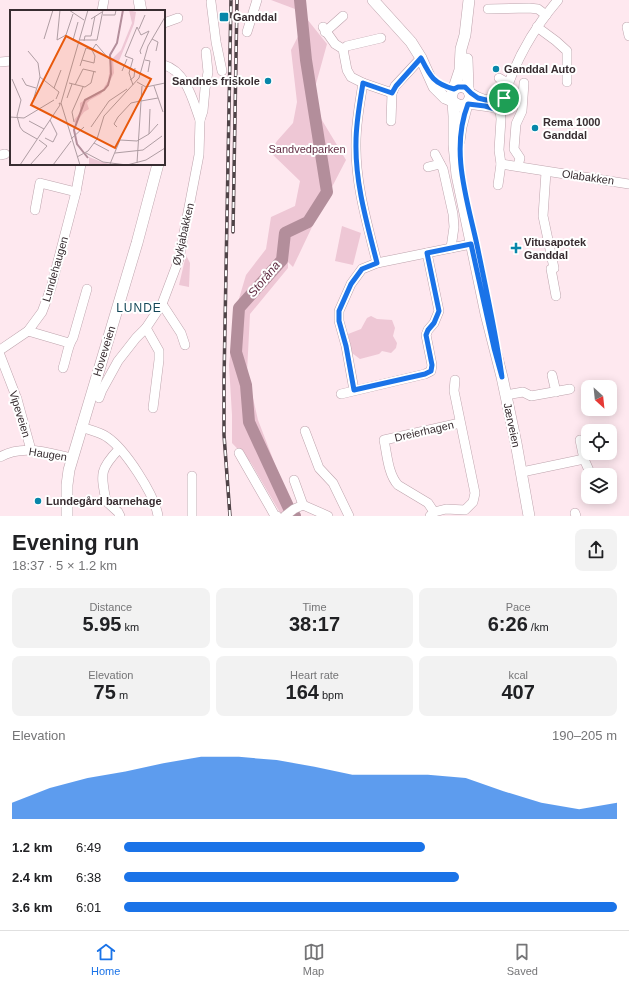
<!DOCTYPE html>
<html lang="en">
<head>
<meta charset="utf-8">
<style>
  body { margin:0; font-family:Arial,sans-serif; background:#f2f2f2; color:#202124; height:100vh; display:flex; flex-direction:column; font-size:15px; white-space:nowrap }
  * { box-sizing:border-box; margin:0 }
  p { font-size:13px; color:#757577 }
  .icon { flex:none; width:22px; height:22px; fill:none; stroke:currentColor; stroke-width:2; stroke-linecap:round; stroke-linejoin:round }
  .map { position:relative; height:516px; overflow:hidden }
  .drawer { display:flex; flex-direction:column; background:#fff; flex:1 }
  .drawer>* { flex:none }
  .needle { width:26px; rotate:153deg }
  .tools { position:absolute; left:581px; top:380px; display:grid; gap:8px }
  .tools a { display:grid; place-items:center; width:36px; height:36px; border-radius:8px; background:#fff; box-shadow:0 2px 10px #0003; font-size:20px }
  .pin { position:absolute; display:grid; place-items:center; width:34px; height:34px; color:#fff; margin:-17px; border:2px solid #fff; border-radius:50%; box-shadow:0 1px 4px #0007 }
  .round { display:grid; place-items:center; flex:none; width:42px; height:42px; border-radius:8px; background:#f2f2f2 }
  .head { display:flex; align-items:center; justify-content:space-between; height:68px; padding:0 12px }
  h1 { font-size:22px; font-weight:800; line-height:30px }
  .stats { display:grid; grid-template-columns:repeat(3,1fr); gap:6px; height:68px; padding:4px 12px }
  .stats div { display:grid; align-content:center; border-radius:8px; background:#f2f2f2; text-align:center }
  .stats b { font-size:20px; font-weight:800 }
  .stats small { font-size:11px; font-weight:400 }
  .stats p { font-size:11px }
  .chart { height:112px; padding:8px 12px }
  .chart p { display:flex; justify-content:space-between }
  .chart svg { width:100%; height:72px; margin-top:4px; fill:#1a73e8; opacity:.7 }
  ul { padding:0 12px; list-style:none; font-size:13px }
  li { display:grid; grid-template-columns:64px 48px 1fr; align-items:center; height:30px }
  li i { height:10px; border-radius:5px; background:#1a73e8 }
  .menu { display:flex; justify-content:space-around; align-items:center; height:56px; border-top:1px solid #e0e0e0; background:#fff; font-size:11px; color:#757577 }
  .menu a { display:grid; justify-items:center; gap:2px }
  .menu .current { color:#1a73e8 }
  .map>svg:first-child { display:block }
</style>
</head>
<body>
<div class="map">
<svg width="629" height="516" viewBox="0 0 629 516">
  <rect width="100%" height="100%" fill="#fee8ef"/>
  <g fill="#eec7d5">
    <polygon points="271,0 296,0 295,9"/>
    <polygon points="307,19 327,44 311,102 346,160 321,208 293,267 288,262 288,268 250,314 247,372 258,420 291,506 282,516 251,463 232,443 232,415 229,365 235,312 246,275 266,249 271,217 295,206 300,181 270,152 277,141 293,123 297,102 291,50"/>
    <polygon points="342,226 361,233 353,265 335,261"/>
    <polygon points="186,255 190,263 189,287 179,285"/>
    <polygon points="371,316 377,319 392,320 395,328 393,336 397,343 396,348 391,353 382,351 379,354 360,359 352,353 348,334 361,329 367,318"/>
  </g>
  <g fill="none" stroke-linecap="round" stroke-linejoin="round">
    <polyline stroke="#b38e9b" stroke-width="12" points="295,516 292,515 249,422 246,385 236,352 239,308 282,260 285,233 308,222 327,192 306,60 300,0"/>
    <defs>
      <g id="minor">
        <polyline points="211,2 216,42 222,71"/>
        <polyline points="488,9 529,8 538,9 546,15"/>
        <polyline points="102,11 104,0"/>
        <polyline points="164,23 178,18"/>
        <path d="M323,27L335,44L343,49L347,70L351,77L363,83C360,102 356,122 356,142C355,183 367,223 377,263"/>
        <polyline points="537,27 556,41 567,51 567,82"/>
        <polyline points="627,27 629,36"/>
        <polyline points="247,32 257,0"/>
        <polyline points="325,32 343,16"/>
        <polyline points="343,49 347,46 381,38"/>
        <polyline points="0,62 11,61"/>
        <path d="M164,65C186,71 193,101 200,120"/>
        <polyline points="499,78 509,84"/>
        <polyline points="363,83 392,93"/>
        <path d="M471,93C480,99 486,100 496,100"/>
        <path d="M504,97C515,61 533,29 558,0"/>
        <circle cx="502" cy="104" r="7"/>
        <polyline points="468,104 497,108"/>
        <polyline points="500,110 501,119 499,150 501,164 629,184"/>
        <polyline points="391,121 392,93 395,86 421,58"/>
        <polyline points="435,154 443,169 453,214 454,227 451,248"/>
        <polyline points="0,155 5,154"/>
        <polyline points="518,166 520,158 514,149 516,124 522,111 524,83"/>
        <polyline points="428,167 440,164"/>
        <polyline points="546,172 543,216 554,268 551,269 556,296"/>
        <polyline points="498,185 501,164"/>
        <polyline points="35,210 40,183 76,192"/>
        <polyline points="162,304 181,333 185,345"/>
        <polyline points="146,328 159,351 159,360 153,408"/>
        <polyline points="28,331 69,343"/>
        <polyline points="0,350 28,331 42,312 51,288 76,192 81,164"/>
        <polyline points="0,355 17,399 31,450"/>
        <path d="M63,368C66,360 68,344 73,338L87,289"/>
        <polyline points="552,375 556,392"/>
        <polyline points="354,390 346,346 339,321 339,311 351,284 362,269 377,263 471,244"/>
        <polyline points="341,394 425,374 431,371 432,365 426,335 428,330 434,323 439,311 427,253"/>
        <polyline points="506,395 523,392 531,396 570,389"/>
        <polyline points="99,398 102,390 118,361 136,338 146,328 162,304 179,259 199,155 200,120 203,111 205,89 208,72 206,52"/>
        <path d="M81,427C90,430 100,432 107,437C125,449 155,495 158,516"/>
        <polyline points="305,431 319,468 333,483 349,516"/>
        <polyline points="580,440 584,459 591,475"/>
        <path d="M119,449C99,470 101,474 106,501L118,512L120,516"/>
        <polyline points="239,453 270,507 275,516 277,516"/>
        <path d="M0,457C23,444 48,453 72,458"/>
        <polyline points="522,472 584,459"/>
        <polyline points="294,480 303,505"/>
        <polyline points="303,505 328,516"/>
        <path d="M434,512L428,503L398,485C388,474 387,454 384,440L460,423"/>
        <polyline points="575,513 576,516"/>
        <polyline points="192,516 192,476"/>
        <polyline points="285,516 294,509 303,505"/>
        <polyline points="430,516 434,512 446,509 465,510 473,502 475,493 454,391 455,380"/>
      </g>
      <g id="major">
        <polyline points="139,0 141,11"/>
        <polyline points="373,0 411,42 421,58 434,87 445,98 452,101"/>
        <polyline points="467,59 468,89"/>
        <polyline points="454,89 461,86 468,89 471,97 467,104 460,106 453,102 451,97 460,70 461,49 465,35 469,0"/>
        <polyline points="453,102 454,116 454,145 457,175 486,314 502,377 516,443 529,516"/>
        <polyline points="459,141 461,127 467,104"/>
        <polyline points="67,516 67,485 69,470 137,243 158,164"/>
      </g>
    </defs>
    <use href="#minor" stroke="#bea4ad" stroke-width="10"/>
    <use href="#major" stroke="#bea4ad" stroke-width="12"/>
    <use href="#minor" stroke="#fff" stroke-width="9"/>
    <use href="#major" stroke="#fff" stroke-width="11"/>
    <defs>
      <g id="rail">
        <polyline points="233,232 237,0"/>
        <polyline points="230,516 224,435 224,380 231,0"/>
      </g>
    </defs>
    <use href="#rail" stroke="#4f4347" stroke-width="3.5"/>
    <use href="#rail" stroke="#fff" stroke-width="2" stroke-dasharray="6" stroke-linecap="butt"/>
  </g>
  <g fill="none" stroke-linecap="round" stroke-linejoin="round">
    <defs>
      <path id="route" d="M421,58C430,76 433,83 454,89L458,87H465L471,93L478,98L486,100H496L502,97L508,101V106L506,109L502,111L485,106L468,104C450,150 467,199 477,245C486,289 496,333 502,377L494,348L471,244L427,253L439,311L434,323L428,330L426,335L432,365L431,371L425,374L354,390L346,346L339,321V311L351,284L362,269L377,263C367,223 355,183 356,142C356,122 360,102 363,83L392,93L396,86Z"/>
    </defs>
    <use href="#route" stroke="#fff" stroke-width="8"/>
    <use href="#route" stroke="#1a73e8" stroke-width="5"/>
  </g>
  <g fill="#0786a9" stroke="#fff" stroke-width="1.5">
    <rect x="219" y="12" width="10" height="10" rx="2"/>
    <circle cx="496" cy="69" r="4"/>
    <circle cx="268" cy="81" r="4"/>
    <circle cx="535" cy="128" r="4"/>
    <path d="M514 242h4v4h4v4h-4v4h-4v-4h-4v-4h4z"/>
    <circle cx="38" cy="501" r="4"/>
  </g>
  <g text-anchor="middle" stroke-width="4" stroke-linejoin="round" paint-order="stroke">
    <g font-size="11" font-weight="bold" fill="#382d31" stroke="#fff" text-anchor="start">
      <text x="233" y="21">Ganddal</text>
      <text x="504" y="73">Ganddal Auto</text>
      <text x="260" y="85" text-anchor="end">Sandnes friskole</text>
      <text x="543" y="126">Rema 1000<tspan x="543" dy="13">Ganddal</tspan></text>
      <text x="524" y="246">Vitusapotek<tspan x="524" dy="13">Ganddal</tspan></text>
      <text x="46" y="505">Lundegård barnehage</text>
    </g>
    <g font-size="11" fill="#632f45" stroke="#fff">
      <text x="307" y="153">Sandvedparken</text>
    </g>
    <g font-size="11" fill="#382d31" stroke="#fff">
      <text transform="translate(588 177) rotate(8)" y="4">Olabakken</text>
      <text transform="translate(183 234) rotate(-77)" y="4">Øykjabakken</text>
      <text transform="translate(55 269) rotate(-74)" y="4">Lundehaugen</text>
      <text transform="translate(104 351) rotate(-73)" y="4">Hoveveien</text>
      <text transform="translate(20 414) rotate(73)" y="4">Vipeveien</text>
      <text transform="translate(512 425) rotate(78)" y="4">Jærveien</text>
      <text transform="translate(424 431) rotate(-13)" y="4">Dreierhagen</text>
      <text transform="translate(48 454) rotate(9)" y="4">Haugen</text>
    </g>
    <g font-size="12" font-style="italic" fill="#612e44" stroke="#fff">
      <text transform="translate(264 279) rotate(-50)" y="4">Storåna</text>
    </g>
    <g font-size="12" letter-spacing="1" fill="#144758" stroke="#fff">
      <text x="139" y="312">LUNDE</text>
    </g>
  </g>
  <g transform="translate(10 10)">
    <rect width="155" height="155" fill="#fee8ef"/>
    <path d="M119,0L126,2L124,14L109,51L103,49L104,63L99,73L91,84L80,90L77,93L79,99L74,102L65,114L64,110L70,103V93L93,79L98,71L101,50L111,40L122,13ZM79,147L89,151L103,155H79Z" fill="#eec7d5"/>
    <path fill="none" stroke="#b38e9b" stroke-width="2" d="M78,148L67,134L64,120L75,90L94,80L98,75L101,64L100,45L107,33L113,0"/>
    <path fill="none" stroke="#af9da3" stroke-width="1" d="M50,0L47,30L56,25L63,4M59,0L74,10M93,5H105L106,0M81,9L92,2M127,17L131,25L139,21M129,19L135,5M34,29L43,0M142,29L148,32L146,41M63,30L68,12M70,30H87L93,0M74,31L75,26H81L85,6M86,34L99,49M18,41L28,53L30,67L49,82L46,89M131,44L130,41L139,21M72,50L84,53L85,46L82,40M135,50L140,51L138,62M70,56L76,38L82,40L86,34M112,61L117,49M12,68L16,75L26,78M2,69L11,90L7,106L10,117L13,121L27,129M120,70L124,67L125,58M127,72L136,77L155,73M59,73L75,77L81,73L84,61M65,75L73,59L86,62M123,75L119,63L123,49L115,46L127,17M144,76L153,102M44,78L51,60M57,88L62,74M23,91L30,67M131,91L148,88M51,93L78,0M51,93L70,155M0,107L14,108L44,90M19,111L34,119M64,112L62,102L73,77M81,117L99,91L117,79M107,117L104,114L108,107L121,93L130,91M139,124L140,99M35,128L43,132L47,124L40,110M61,129L74,117M84,133L99,141M76,143L93,152L117,155L136,150L155,138M105,143L133,140L152,126M67,147L78,141L87,129L94,106L129,68L138,36L155,7M127,153L132,76M100,154L110,130L127,131L139,124L148,114M10,155L50,95L49,93L51,94M20,155L37,136L29,130M43,155L61,131"/>
    <path fill="#e8590c" fill-opacity="0.15" stroke="#e8590c" stroke-width="2" d="M56,26L141,69L105,138L21,95Z"/>
    <rect width="155" height="155" fill="none" stroke="#382d31" stroke-width="2"/>
  </g>
</svg>
<div class="tools">
<a><svg class="needle" viewBox="-14 -14 28 28"><path d="M0-13l5 13h-10z" fill="#e53935"/><path d="M0 13l5-13h-10z" fill="#757577"/></svg></a>
<a><svg class="icon" aria-label="locate" viewBox="0 0 24 24"><circle cx="12" cy="12" r="6"/><path d="M12 2v4M12 18v4M2 12h4M18 12h4"/></svg></a>
<a><svg class="icon" aria-label="layers" viewBox="0 0 24 24"><path d="M12 4l9 5-9 5-9-5zM3 14l9 5 9-5"/></svg></a>
</div>
<div class="pin" style="left:504px;top:98px;background:#1e9e55"><svg class="icon" aria-label="arrive" viewBox="0 0 24 24"><path d="M6 21V4h12l-3 4 3 4H6"/></svg></div>
</div>
<section class="drawer">
<div class="head"><div><h1>Evening run</h1><p>18:37 · 5 × 1.2 km</p></div><a class="round"><svg class="icon" aria-label="share" viewBox="0 0 24 24"><path d="M12 15V3M7 8l5-5 5 5M5 13v7h14v-7"/></svg></a></div>
<div class="stats">
<div><p>Distance</p><b>5.95<small> km</small></b></div>
<div><p>Time</p><b>38:17</b></div>
<div><p>Pace</p><b>6:26<small> /km</small></b></div>
</div>
<div class="stats">
<div><p>Elevation</p><b>75<small> m</small></b></div>
<div><p>Heart rate</p><b>164<small> bpm</small></b></div>
<div><p>kcal</p><b>407</b></div>
</div>
<div class="chart"><p><span>Elevation</span>190–205 m</p>
<svg viewBox="0 0 160 44" preserveAspectRatio="none"><path d="M0 44V34L10 25L20 19L30 15L40 10L50 6L60 6L70 8L80 12L90 17L100 17L110 17L120 19L130 27L140 34L150 38L160 34V44z"/></svg>
</div>
<ul>
<li><b>1.2 km</b>6:49<i style="width:61%"></i></li>
<li><b>2.4 km</b>6:38<i style="width:68%"></i></li>
<li><b>3.6 km</b>6:01<i style="width:100%"></i></li>
</ul>
</section>
<nav class="menu">
<a class="current"><svg class="icon" aria-label="home" viewBox="0 0 24 24"><path d="M3 11l9-7 9 7M6 9v11h12V9"/></svg>Home</a>
<a><svg class="icon" aria-label="map" viewBox="0 0 24 24"><path d="M3 6l6-2 6 2 6-2v14l-6 2-6-2-6 2zM9 4v14M15 6v14"/></svg>Map</a>
<a><svg class="icon" aria-label="saved" viewBox="0 0 24 24"><path d="M7 4h10v16l-5-4-5 4z"/></svg>Saved</a>
</nav>
</body>
</html>
